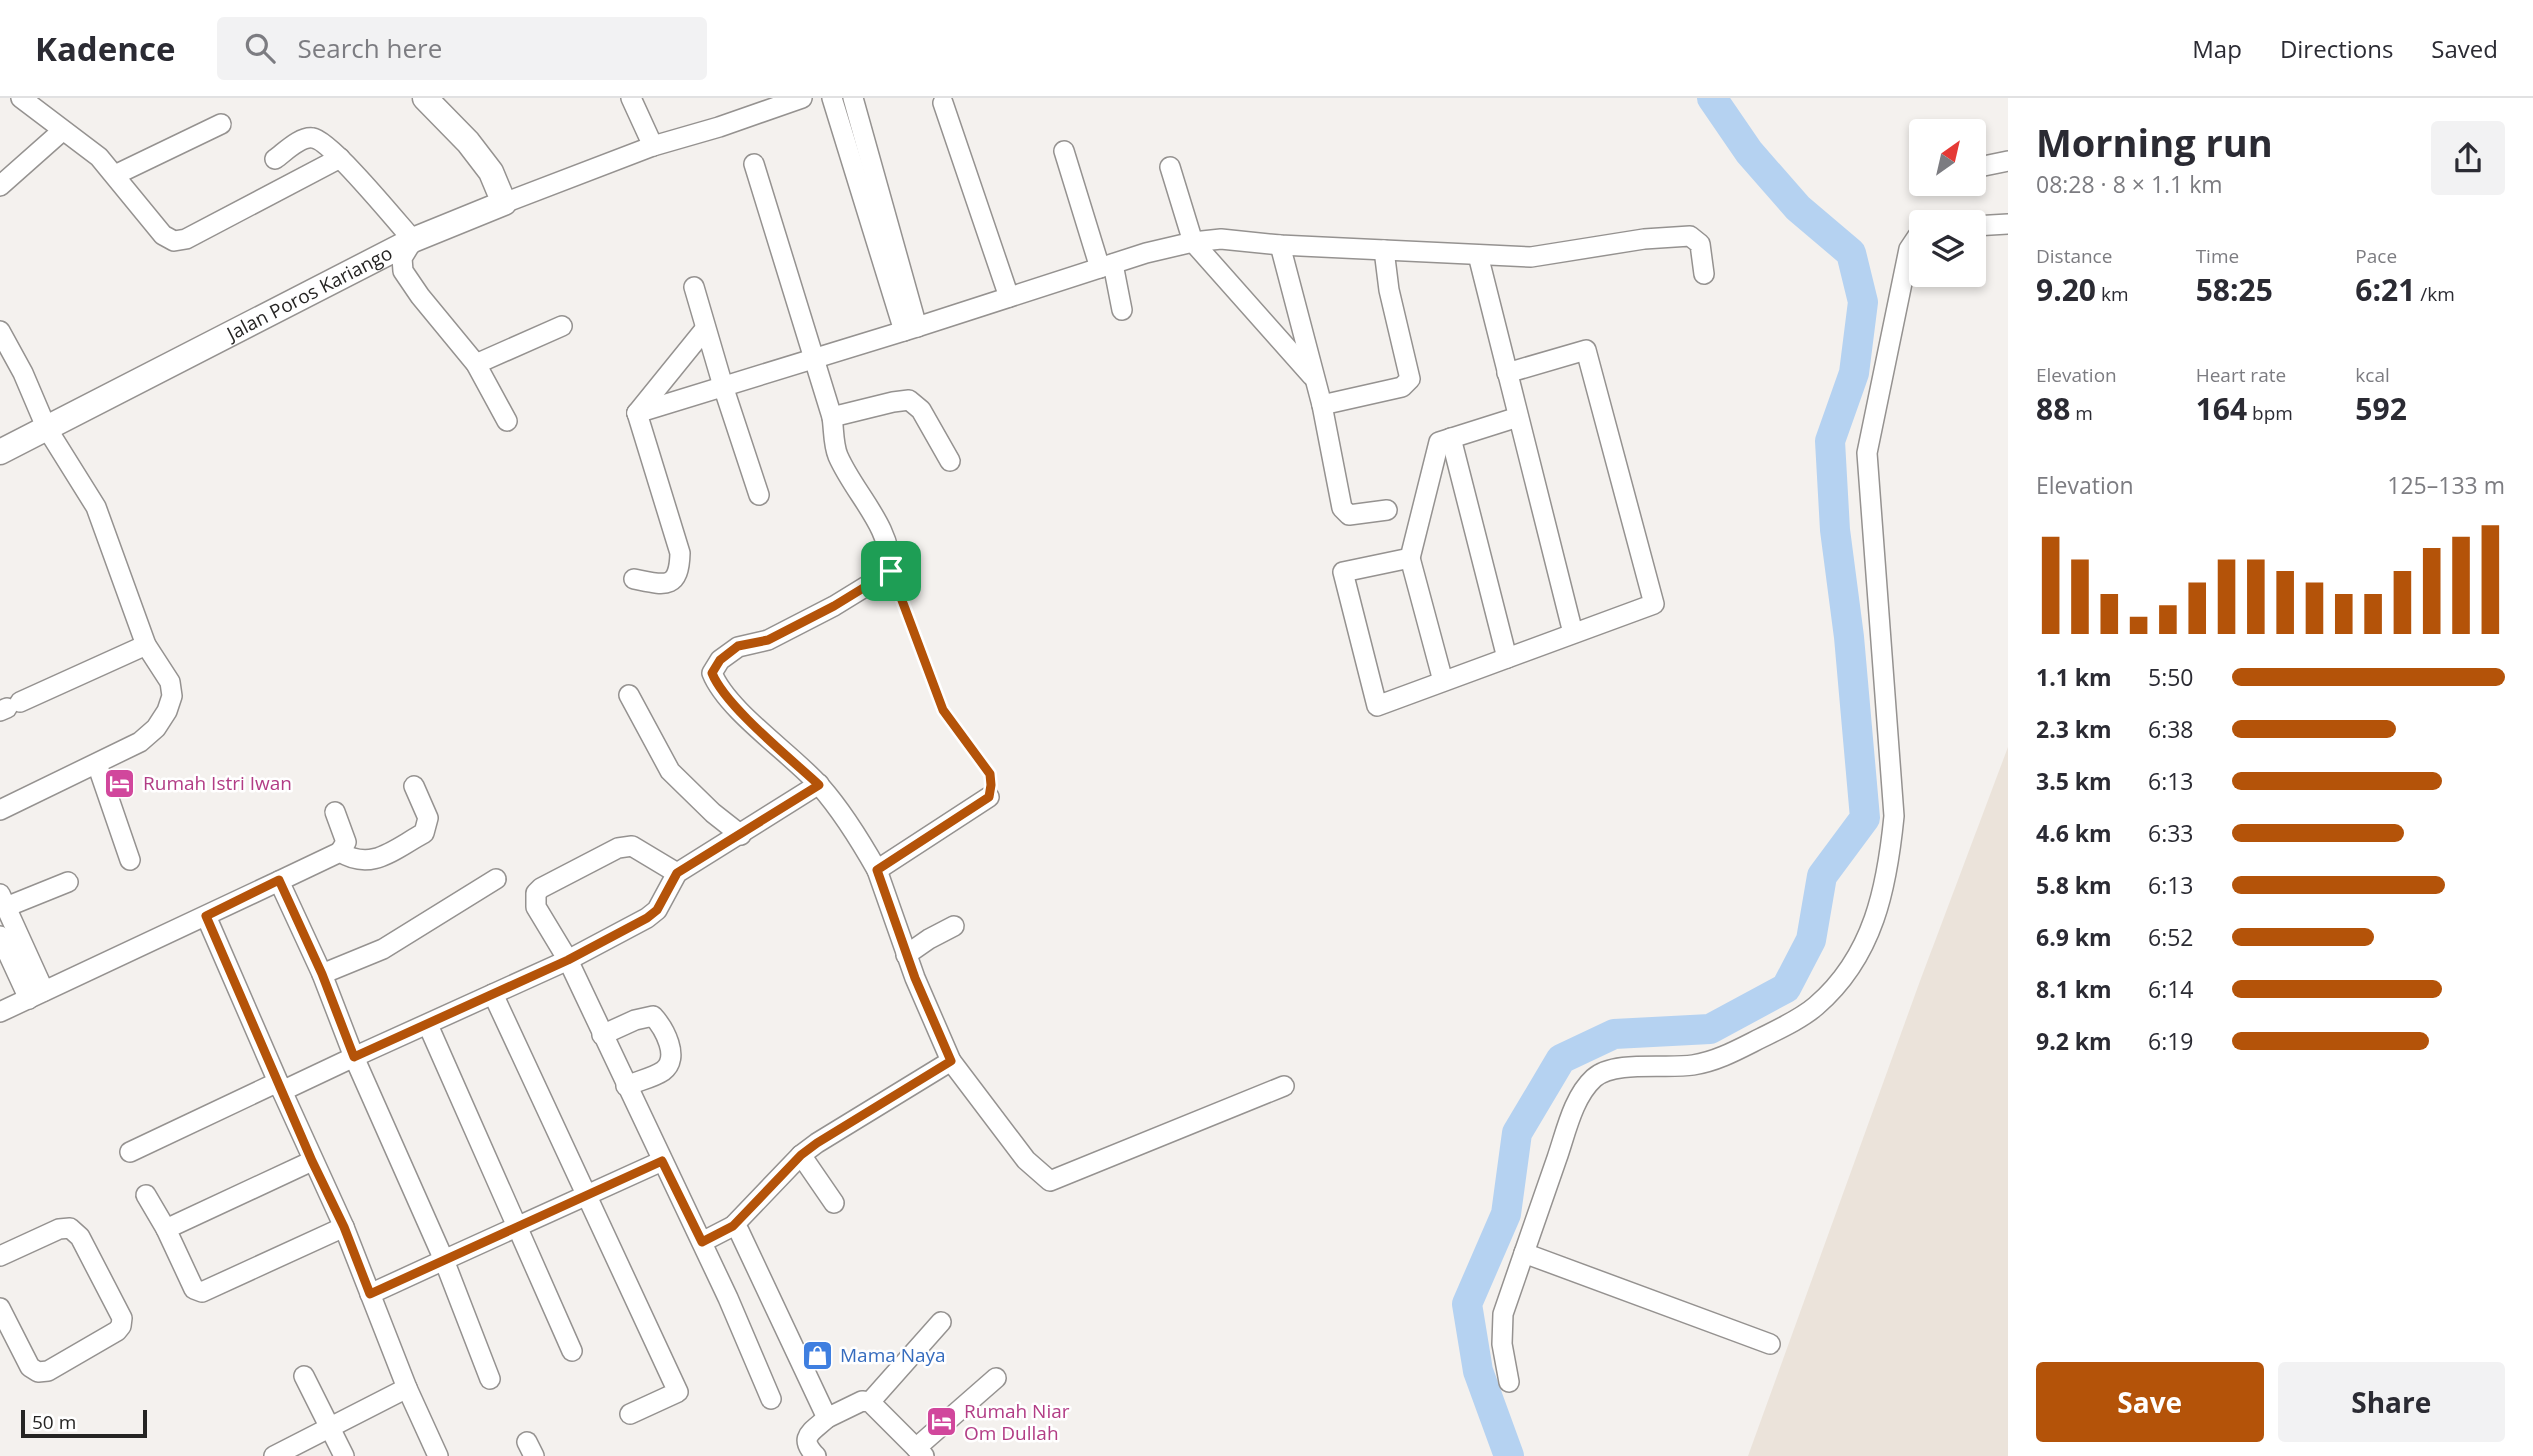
<!DOCTYPE html>
<html lang="en">
<head>
<meta charset="utf-8">
<style>
  body { margin:0; font-family:"Open Sans",sans-serif; background:#f2f2f3; color:#2b2b33; height:100vh; display:flex; flex-direction:column; font-size:26px; white-space:nowrap }
  * { box-sizing:border-box; margin:0 }
  p { font-size:23px; color:#7c7c81 }
  .icon { flex:none; width:38px; height:38px; fill:none; stroke:currentColor; stroke-width:2; stroke-linecap:round; stroke-linejoin:round }
  .map { position:relative; flex:1; overflow:hidden }
  .side { display:flex; flex-direction:column; background:#fff; width:525px }
  .side>* { flex:none }
  .needle { width:46px; rotate:34deg }
  .fabs { position:absolute; left:1909px; top:21px; display:grid; gap:14px }
  .fabs a { display:grid; place-items:center; width:77px; height:77px; border-radius:7px; background:#fff; box-shadow:0 4px 10px #0003; font-size:35px }
  .scale { position:absolute; left:21px; bottom:18px; width:126px; box-sizing:border-box; padding-left:7px; border:4px solid #252423; border-top:0; font-size:19px; line-height:24px; white-space:nowrap; color:#252423; -webkit-text-stroke:5px #fff; paint-order:stroke }
  .pin { position:absolute; display:grid; place-items:center; width:60px; height:60px; color:#fff; margin:-30px; border-radius:14px; box-shadow:0 4px 10px #0006 }
  .round { display:grid; place-items:center; flex:none; width:74px; height:74px; border-radius:7px; background:#f2f2f3 }
  .summary { display:flex; align-items:center; justify-content:space-between; height:119px; padding:0 28px }
  h1 { font-size:38px; font-weight:700; line-height:52px }
  .stats { display:grid; grid-template-columns:repeat(3,1fr); gap:10px; height:119px; padding:7px 28px }
  .stats div { display:grid; align-content:center }
  .stats b { font-size:30px; font-weight:700 }
  .stats small { font-size:19px; font-weight:400 }
  .stats p { font-size:19px }
  .chart { height:196px; padding:14px 28px }
  .chart p { display:flex; justify-content:space-between }
  .chart svg { width:100%; height:126px; margin-top:7px; stroke:#b45309; stroke-width:6 }
  .cta { display:flex; gap:14px; margin-top:auto; padding:14px 28px }
  .cta a { flex:1; height:80px; border-radius:7px; background:#b45309; color:#fff; font-size:28px; font-weight:700; line-height:80px; text-align:center }
  .cta a+a { background:#f2f2f3; color:#2b2b33 }
  ul { padding:0 28px; list-style:none; font-size:23px }
  li { display:grid; grid-template-columns:112px 84px 1fr; align-items:center; height:52px }
  li i { height:18px; border-radius:9px; background:#b45309 }
  header { display:flex; align-items:center; gap:42px; box-sizing:border-box; height:98px; padding:0 35px; background:#fff; border-bottom:2px solid #e1e1e2 }
  header strong { font-size:33px }
  nav { display:flex; gap:38px; margin-inline-start:auto; font-size:24px }
  .search { width:490px; height:63px; background:#f2f2f3; display:flex; align-items:center; gap:18px; box-sizing:border-box; padding:0 24px; border-radius:7px; color:#7c7c81; font-size:26px }
  main { display:flex; flex:1; min-height:0 }
  .map>svg:first-child { display:block }
</style>
</head>
<body>
<header>
<strong>Kadence</strong>
<div class="search"><svg class="icon" aria-label="search" viewBox="0 0 24 24"><circle cx="10" cy="10" r="6"/><path d="M15 15l6 6"/></svg>Search here</div>
<nav><a>Map</a><a>Directions</a><a>Saved</a></nav>
</header>
<main>
<div class="map">
<svg width="2008" height="1358" viewBox="0 0 2008 1358">
  <rect width="100%" height="100%" fill="#f4f1ee"/>
  <polygon fill="#ebe3da" points="2008,649 2008,1358 1748,1358 1920,883"/>
  <g fill="none" stroke-linecap="round" stroke-linejoin="round">
    <polyline stroke="#b5d2f1" stroke-width="30" points="1509,1358 1478,1273 1467,1206 1506,1116 1517,1035 1561,961 1614,936 1710,931 1786,890 1811,842 1822,778 1865,720 1849,539 1835,432 1830,343 1854,275 1863,204 1851,155 1798,110 1749,54 1712,0"/>
    <defs>
      <g id="minor">
        <polyline points="21,0 99,59 163,137 174,143 186,141 340,60"/>
        <polyline points="631,0 653,48"/>
        <polyline points="832,0 904,233"/>
        <polyline points="853,0 917,229"/>
        <polyline points="943,5 1009,199"/>
        <polyline points="1064,53 1100,170"/>
        <path d="M275,61C285,54 300,38 313,40C330,42 398,125 413,142L402,160L403,173L420,198L476,266L507,323"/>
        <path d="M754,66L832,319C834,331 833,346 838,358C855,397 891,427 891,473L834,508L768,542L738,549L720,562L712,575C727,613 792,656 820,688C843,714 860,742 877,772L989,699"/>
        <polyline points="1170,69 1193,144 1312,278"/>
        <polyline points="1974,70 2008,63"/>
        <polyline points="115,77 221,26"/>
        <polyline points="0,88 62,33"/>
        <polyline points="504,105 653,48 719,29 802,0"/>
        <polyline points="1974,128 2008,126"/>
        <polyline points="1280,147 1322,307 1342,410 1349,417 1387,412"/>
        <polyline points="1478,157 1573,535"/>
        <polyline points="1113,166 1122,212"/>
        <polyline points="694,189 723,288 759,397"/>
        <polyline points="0,233 23,275 46,329 96,409 146,547 170,584 172,598 167,613 156,630 140,644 0,712"/>
        <polyline points="476,266 562,228"/>
        <polyline points="1507,275 1586,252 1654,506 1377,608 1343,474 1410,460 1439,344 1518,319"/>
        <polyline points="1322,307 1402,289 1410,281 1389,192 1384,152"/>
        <polyline points="637,315 917,229 1146,155 1193,144 1221,141 1280,147 1531,159 1644,141 1690,138 1700,146 1704,176"/>
        <polyline points="637,315 705,231"/>
        <polyline points="832,319 893,304 909,302 921,312 950,363"/>
        <polyline points="1451,340 1507,560"/>
        <polyline points="1410,460 1443,583"/>
        <path d="M634,481C664,487 679,493 680,455L637,315"/>
        <polyline points="629,597 670,673 713,715 741,737"/>
        <polyline points="20,604 146,547"/>
        <polyline points="0,613 7,610"/>
        <polyline points="97,666 130,762"/>
        <path d="M414,688L428,720L424,735C394,751 372,774 340,754L279,783L322,876L354,959L568,862L647,820L657,812L677,775L819,686"/>
        <polyline points="335,714 346,744 340,754"/>
        <polyline points="877,772 915,880 951,963 1026,1062 1050,1083 1284,988"/>
        <polyline points="677,775 632,748 618,750 541,790 536,795 536,809 568,862 728,1200 771,1301"/>
        <polyline points="0,796 44,893"/>
        <polyline points="6,809 68,784"/>
        <polyline points="206,818 282,993 354,959 444,1162 370,1196"/>
        <polyline points="0,838 29,901"/>
        <polyline points="906,857 929,841 954,828"/>
        <polyline points="322,876 383,851 496,781"/>
        <polyline points="493,896 678,1294 630,1316"/>
        <polyline points="0,914 279,783"/>
        <polyline points="428,927 572,1253"/>
        <path d="M602,937L635,922L653,918C664,930 681,960 663,973C653,980 637,983 626,988"/>
        <polyline points="130,1054 278,984"/>
        <polyline points="801,1057 834,1105"/>
        <polyline points="312,1063 166,1131 194,1191 202,1194 344,1129"/>
        <polyline points="146,1097 166,1131"/>
        <polyline points="733,1128 801,1057 817,1045 951,963"/>
        <polyline points="702,1144 733,1128 739,1133 827,1320 862,1303 870,1304 924,1358"/>
        <polyline points="0,1158 59,1131 70,1130 80,1139 122,1220 121,1228 117,1233 48,1273 38,1274 30,1269 0,1210"/>
        <path d="M1770,1246L1524,1155C1535,1124 1546,1092 1557,1060C1566,1034 1573,999 1594,980C1614,962 1667,971 1693,967C1718,963 1739,951 1761,940C1779,931 1801,921 1816,908C1874,858 1887,789 1894,718L1867,355L1909,151L1917,139L1922,136"/>
        <polyline points="304,1278 344,1358"/>
        <polyline points="490,1281 444,1162 662,1063"/>
        <polyline points="1509,1284 1502,1246 1503,1216 1524,1155"/>
        <polyline points="407,1290 438,1358"/>
        <polyline points="870,1304 941,1224"/>
        <polyline points="527,1344 534,1358"/>
        <polyline points="916,1350 996,1280"/>
        <polyline points="274,1358 407,1290 344,1129 282,993"/>
        <path d="M816,1358C797,1339 812,1334 827,1320"/>
      </g>
      <g id="major">
        <path id="s1" d="M0,354L413,142L504,105L491,74L468,44L425,0"/>
      </g>
    </defs>
    <use href="#minor" stroke="#959290" stroke-width="22"/>
    <use href="#major" stroke="#959290" stroke-width="27"/>
    <polyline stroke="#9a9896" stroke-width="2.5" stroke-dasharray="5 5" stroke-linecap="butt" points="898,489 943,612 990,676 991,683"/>
    <use href="#minor" stroke="#fff" stroke-width="19"/>
    <use href="#major" stroke="#fff" stroke-width="24"/>
  </g>
  <g fill="none" stroke-linecap="round" stroke-linejoin="round">
    <defs>
      <path id="route" d="M891,473L943,612L990,676L991,687L989,699L877,772L915,880L951,963L817,1045L801,1057L733,1128L702,1144L662,1063L370,1196L344,1129L312,1063L206,818L279,782L322,876L354,959L568,862L647,820L657,812L677,775L819,687C791,661 725,608 712,575L720,562L738,548L768,542L834,508Z"/>
    </defs>
    <use href="#route" stroke="#fff" stroke-width="14"/>
    <use href="#route" stroke="#b45309" stroke-width="9"/>
  </g>
  <defs>
    <symbol id="hotel-square" viewBox="-11 -11 22 22"><rect x="-9" y="-9" width="18" height="18" rx="4" fill="#d1479c" stroke="#fff"/><path d="M-6-4.5h1.5V1H6V5H4.5V3h-9V5H-6ZM-4 0a1.8 1.8 0 1 1 3.6 0ZM.5 0V-2.5h3Q6-2.5 6 0Z" fill="#fff"/></symbol>
    <symbol id="shop-square" viewBox="-11 -11 22 22"><rect x="-9" y="-9" width="18" height="18" rx="4" fill="#3f7fe0" stroke="#fff"/><path d="M-5-2.5h2.3a2.7 3.5 0 0 1 5.4 0H5L5.5 6h-11ZM-1.5-2.5h3a1.5 2.3 0 0 0-3 0Z" fill="#fff"/></symbol>
  </defs>
  <g fill-rule="evenodd">
    <use href="#hotel-square" x="102" y="668" width="35" height="35"/>
    <use href="#shop-square" x="800" y="1240" width="35" height="35"/>
    <use href="#hotel-square" x="924" y="1306" width="35" height="35"/>
  </g>
  <g text-anchor="middle" stroke-width="5" stroke-linejoin="round" paint-order="stroke">
    <g font-size="19" fill="#252423" stroke="#fff">
      <text dy="7" stroke="none"><textPath href="#s1" startOffset="348">Jalan Poros Kariango</textPath></text>
    </g>
    <g font-size="19" fill="#b23c85" stroke="#fff" text-anchor="start">
      <text x="143" y="692">Rumah Istri Iwan</text>
      <text x="964" y="1320">Rumah Niar<tspan x="964" dy="22">Om Dullah</tspan></text>
    </g>
    <g font-size="19" fill="#366cbe" stroke="#fff" text-anchor="start">
      <text x="840" y="1264">Mama Naya</text>
    </g>
  </g>
</svg>
<div class="fabs">
<a><svg class="needle" viewBox="-14 -14 28 28"><path d="M0-13l5 13h-10z" fill="#e53935"/><path d="M0 13l5-13h-10z" fill="#7c7c81"/></svg></a>
<a><svg class="icon" aria-label="layers" viewBox="0 0 24 24"><path d="M12 4l9 5-9 5-9-5zM3 14l9 5 9-5"/></svg></a>
</div>
<div class="scale">50 m</div>
<div class="pin" style="left:891px;top:473px;background:#1e9e55"><svg class="icon" aria-label="arrive" viewBox="0 0 24 24"><path d="M6 21V4h12l-3 4 3 4H6"/></svg></div>
</div>
<section class="side">
<div class="summary"><div><h1>Morning run</h1><p>08:28 · 8 × 1.1 km</p></div><a class="round"><svg class="icon" aria-label="share" viewBox="0 0 24 24"><path d="M12 15V3M7 8l5-5 5 5M5 13v7h14v-7"/></svg></a></div>
<div class="stats">
<div><p>Distance</p><b>9.20<small> km</small></b></div>
<div><p>Time</p><b>58:25</b></div>
<div><p>Pace</p><b>6:21<small> /km</small></b></div>
</div>
<div class="stats">
<div><p>Elevation</p><b>88<small> m</small></b></div>
<div><p>Heart rate</p><b>164<small> bpm</small></b></div>
<div><p>kcal</p><b>592</b></div>
</div>
<div class="chart"><p><span>Elevation</span>125–133 m</p>
<svg viewBox="0 0 160 44" preserveAspectRatio="none"><path d="M5 44V10M15 44V18M25 44V30M35 44V38M45 44V34M55 44V26M65 44V18M75 44V18M85 44V22M95 44V26M105 44V30M115 44V30M125 44V22M135 44V14M145 44V10M155 44V6"/></svg>
</div>
<ul>
<li><b>1.1 km</b>5:50<i style="width:100%"></i></li>
<li><b>2.3 km</b>6:38<i style="width:60%"></i></li>
<li><b>3.5 km</b>6:13<i style="width:77%"></i></li>
<li><b>4.6 km</b>6:33<i style="width:63%"></i></li>
<li><b>5.8 km</b>6:13<i style="width:78%"></i></li>
<li><b>6.9 km</b>6:52<i style="width:52%"></i></li>
<li><b>8.1 km</b>6:14<i style="width:77%"></i></li>
<li><b>9.2 km</b>6:19<i style="width:72%"></i></li>
</ul>
<div class="cta"><a>Save</a><a>Share</a></div>
</section>
</main>
</body>
</html>
